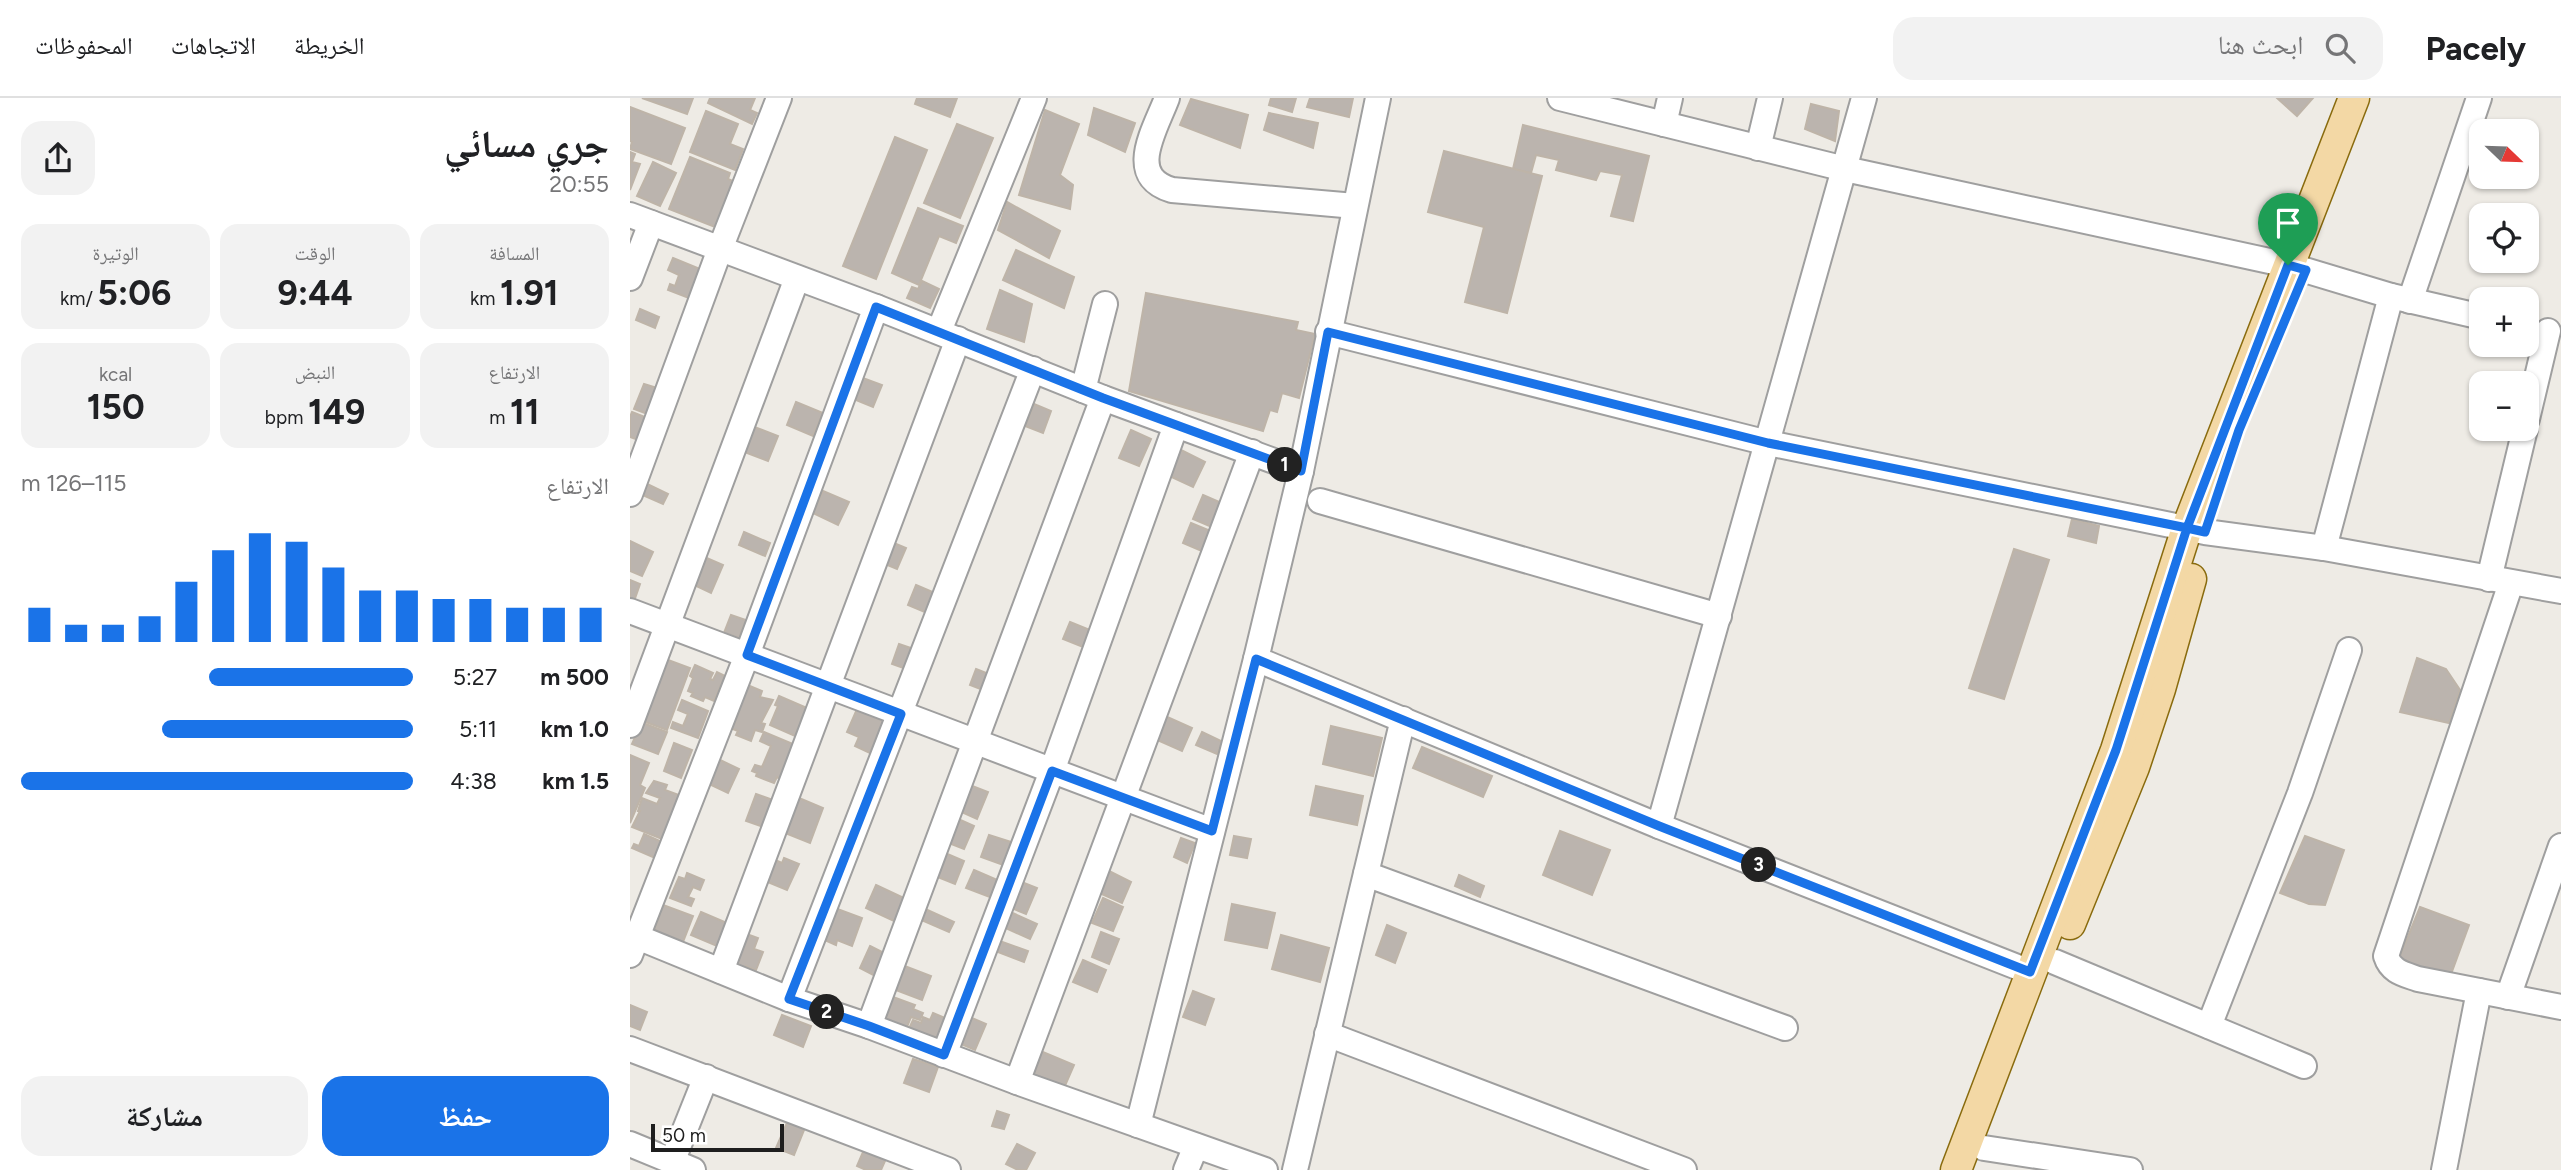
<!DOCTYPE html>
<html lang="ar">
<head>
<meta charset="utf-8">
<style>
  body { margin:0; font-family:Figtree,"Noto Naskh Arabic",sans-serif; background:#f2f2f2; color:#202124; direction:rtl; height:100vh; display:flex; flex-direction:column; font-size:26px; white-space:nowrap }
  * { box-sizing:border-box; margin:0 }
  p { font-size:23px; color:#757577 }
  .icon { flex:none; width:38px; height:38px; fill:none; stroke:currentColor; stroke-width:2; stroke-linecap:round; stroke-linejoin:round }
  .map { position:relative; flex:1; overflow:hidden; direction:ltr }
  .drawer { display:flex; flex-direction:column; background:#fff; width:630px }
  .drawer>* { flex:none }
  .needle { width:46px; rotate:113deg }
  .tools { position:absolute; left:1839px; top:21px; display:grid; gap:14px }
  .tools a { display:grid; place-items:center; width:70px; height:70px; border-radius:14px; background:#fff; box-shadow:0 2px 5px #0004; font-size:35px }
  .scale { position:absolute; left:21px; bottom:18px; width:133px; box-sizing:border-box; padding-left:7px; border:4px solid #1e1e1e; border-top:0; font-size:19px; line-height:24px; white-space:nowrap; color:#1e1e1e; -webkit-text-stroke:5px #fff; paint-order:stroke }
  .pin { position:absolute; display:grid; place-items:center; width:60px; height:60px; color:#fff; margin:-72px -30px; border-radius:50% 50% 50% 0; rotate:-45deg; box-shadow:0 0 7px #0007 }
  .pin .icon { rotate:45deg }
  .km { position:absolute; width:35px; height:35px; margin:-18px; border-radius:50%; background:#222; color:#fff; font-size:19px; line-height:35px; text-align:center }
  .round { display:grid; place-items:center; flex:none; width:74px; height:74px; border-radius:21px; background:#f2f2f2 }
  .summary { display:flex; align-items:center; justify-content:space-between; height:119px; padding:0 21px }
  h1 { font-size:38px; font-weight:700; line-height:52px }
  .metrics { display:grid; grid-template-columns:repeat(3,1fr); gap:10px; height:119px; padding:7px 21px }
  .metrics div { display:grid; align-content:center; border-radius:18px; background:#f2f2f2; text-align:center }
  .metrics b { font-size:35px; font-weight:700 }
  .metrics small { font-size:19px; font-weight:400 }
  .metrics p { font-size:19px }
  .chart { height:196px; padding:14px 21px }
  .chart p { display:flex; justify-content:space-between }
  .chart svg { width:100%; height:126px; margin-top:7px; stroke:#1a73e8; stroke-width:6 }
  .cta { display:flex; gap:14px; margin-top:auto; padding:14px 21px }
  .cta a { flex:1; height:80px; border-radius:21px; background:#1a73e8; color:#fff; font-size:28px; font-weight:700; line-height:80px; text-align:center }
  .cta a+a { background:#f2f2f2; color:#202124 }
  ul { padding:0 21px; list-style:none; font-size:23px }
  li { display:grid; grid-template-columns:112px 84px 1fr; align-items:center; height:52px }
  li i { height:18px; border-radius:9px; background:#1a73e8 }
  header { display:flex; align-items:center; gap:42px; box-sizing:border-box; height:98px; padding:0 35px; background:#fff; border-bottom:2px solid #e0e0e0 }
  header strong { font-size:33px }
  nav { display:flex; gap:38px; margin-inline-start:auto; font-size:24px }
  .search { width:490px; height:63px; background:#f2f2f2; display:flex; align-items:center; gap:18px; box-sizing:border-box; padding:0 24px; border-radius:21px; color:#757577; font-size:26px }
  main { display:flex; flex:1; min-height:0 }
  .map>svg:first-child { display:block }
</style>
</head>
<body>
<header>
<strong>Pacely</strong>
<div class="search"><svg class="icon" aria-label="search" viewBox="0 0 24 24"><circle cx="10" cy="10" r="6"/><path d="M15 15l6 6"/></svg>ابحث هنا</div>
<nav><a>الخريطة</a><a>الاتجاهات</a><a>المحفوظات</a></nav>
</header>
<main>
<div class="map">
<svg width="1931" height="1072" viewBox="0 0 1931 1072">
  <rect width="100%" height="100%" fill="#eeebe5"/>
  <g fill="#bbb4ae" stroke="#beb4a8" stroke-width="2">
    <polygon points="12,0 63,0 57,16"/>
    <polygon points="80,0 125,0 120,12 127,15 122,26 78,5"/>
    <polygon points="287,0 327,0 320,19 285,6"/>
    <polygon points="641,0 666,0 662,14 639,7"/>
    <polygon points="680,0 723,0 719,19 677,9"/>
    <polygon points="1647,0 1683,0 1667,18"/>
    <polygon points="561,1 618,17 610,50 550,27"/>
    <polygon points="1181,6 1209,13 1205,43 1175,31"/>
    <polygon points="0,9 55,30 41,66 0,51 2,44 0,43"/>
    <polygon points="464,10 505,25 495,54 458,37"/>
    <polygon points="415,12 449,26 430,77 443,87 440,111 389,97"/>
    <polygon points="76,13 108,26 100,46 113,51 105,72 60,54"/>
    <polygon points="639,15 688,25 683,50 634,32"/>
    <polygon points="327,26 363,40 330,120 294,105"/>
    <polygon points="893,27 1019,58 1003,123 981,118 992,77 970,73 966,82 926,72 929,62 906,57 901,75 883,71"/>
    <polygon points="265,39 297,52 246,181 213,168"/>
    <polygon points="814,53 912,78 877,215 835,204 854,129 798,114"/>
    <polygon points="0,54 5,56 2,64 10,66 0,92"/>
    <polygon points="60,59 100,75 98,81 103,83 85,129 39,111"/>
    <polygon points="23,64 46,75 30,108 7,98"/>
    <polygon points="377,104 430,133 419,160 368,132"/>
    <polygon points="288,110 333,128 326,145 309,138 289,187 262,175"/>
    <polygon points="386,152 444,179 434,210 373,182"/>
    <polygon points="43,160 75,173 64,202 38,192 40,186 45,188 49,177 38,172"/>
    <polygon points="292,183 309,191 300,210 277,200 282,189 288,191"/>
    <polygon points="370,192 402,206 394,244 357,231"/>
    <polygon points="516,195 668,224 666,232 685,236 669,300 652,295 647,314 640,312 633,333 499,293"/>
    <polygon points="10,211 29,219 25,230 6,222"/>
    <polygon points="230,279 252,287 243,309 221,300"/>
    <polygon points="14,286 30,291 20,317 4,311"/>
    <polygon points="166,304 193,315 183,338 157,327"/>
    <polygon points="404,306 421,313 413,335 395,328"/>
    <polygon points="2,314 20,321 11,343 0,339 0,319"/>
    <polygon points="119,327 148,338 138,363 109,352"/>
    <polygon points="501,332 521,341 509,368 489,360"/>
    <polygon points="545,349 575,364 563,389 533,375"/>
    <polygon points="13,384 38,396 33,406 8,395"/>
    <polygon points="193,393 219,404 208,427 183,415"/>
    <polygon points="573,397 594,406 584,430 563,421"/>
    <polygon points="1442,421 1469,428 1466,445 1438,438"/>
    <polygon points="561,425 583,434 574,454 553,445"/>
    <polygon points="114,434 140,445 135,458 109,447"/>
    <polygon points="0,443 23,454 12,478 0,473"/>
    <polygon points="259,443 276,450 267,471 250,464"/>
    <polygon points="1384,451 1419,462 1374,601 1339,590"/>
    <polygon points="72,458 93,467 81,495 60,485"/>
    <polygon points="0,482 10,486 2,509 0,509"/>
    <polygon points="286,487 305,495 297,515 278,507"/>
    <polygon points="101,517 116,522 109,540 94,535"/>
    <polygon points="440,524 460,532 453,549 433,541"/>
    <polygon points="269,546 287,552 279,572 262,566"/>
    <polygon points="30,559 60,570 37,632 7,621"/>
    <polygon points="1787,560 1816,571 1830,592 1819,625 1770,614"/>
    <polygon points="65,567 83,575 80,581 83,582 87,574 95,578 84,603 75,599 73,603 61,598 63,595 58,593 63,580 60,578"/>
    <polygon points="346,571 359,576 353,592 340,587"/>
    <polygon points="115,586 132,593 130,599 143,602 131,625 135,626 132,634 125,632 121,643 106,637 108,633 100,630 103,625 106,625 100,623"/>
    <polygon points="149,598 177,610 165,638 140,627 148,608 145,607"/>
    <polygon points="52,602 78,613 68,640 41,630 43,624 53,628 58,616 48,612"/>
    <polygon points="227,611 258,625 244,657 225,648 229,639 217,634"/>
    <polygon points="535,618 562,630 552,653 525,641"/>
    <polygon points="5,622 37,634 28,656 2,646 6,637"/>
    <polygon points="701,628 752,640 743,678 693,666"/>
    <polygon points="134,634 163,646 152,681 147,679 144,685 126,678 127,675 122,673 125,667 132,669 141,648 130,643"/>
    <polygon points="572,634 593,644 587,656 566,647"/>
    <polygon points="44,645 62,652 51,680 34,673"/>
    <polygon points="792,649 862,678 853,699 783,670"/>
    <polygon points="0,657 19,665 10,687 15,690 0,725"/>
    <polygon points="88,661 109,671 98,695 77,685"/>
    <polygon points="24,683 37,687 35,692 49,697 32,741 2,729 10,713 8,713 12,700 27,706 30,700 16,695"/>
    <polygon points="337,686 358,694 347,721 327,712"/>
    <polygon points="686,688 733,698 727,727 680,717"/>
    <polygon points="126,696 146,703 136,730 116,723"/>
    <polygon points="169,700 193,710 180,745 155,735"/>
    <polygon points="326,720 344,728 334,751 316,744"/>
    <polygon points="930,733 980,752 962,797 913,777"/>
    <polygon points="14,736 32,744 25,760 2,750 4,746 9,748"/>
    <polygon points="359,737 384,745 376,768 351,759"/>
    <polygon points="604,738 621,741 617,760 600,757"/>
    <polygon points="1675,738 1714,752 1695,807 1679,806 1650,795"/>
    <polygon points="551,740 565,745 557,765 544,759"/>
    <polygon points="315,755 334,763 325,786 305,778"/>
    <polygon points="154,760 169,766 157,792 128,780 145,762 152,765"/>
    <polygon points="344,772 372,784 365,801 336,790"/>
    <polygon points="477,772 501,784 492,805 467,794"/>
    <polygon points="57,775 74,782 70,792 63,789 58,799 64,801 61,808 40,800 49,779 55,781"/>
    <polygon points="829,777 854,788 850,799 825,788"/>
    <polygon points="389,783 407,790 396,816 379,809"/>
    <polygon points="246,787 276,801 266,824 236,810"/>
    <polygon points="473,800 493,809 483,833 462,825"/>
    <polygon points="602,806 645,815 637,850 595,842"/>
    <polygon points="33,807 63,818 53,844 46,841 44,847 22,839"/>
    <polygon points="202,809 232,820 222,848 207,842 206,847 190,840"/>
    <polygon points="1790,809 1839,827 1820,879 1781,873 1770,858"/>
    <polygon points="293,810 324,824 319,834 289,821"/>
    <polygon points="376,812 407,826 400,841 369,827"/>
    <polygon points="71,814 97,825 87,848 61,837"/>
    <polygon points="757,827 776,835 765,865 746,857"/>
    <polygon points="111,834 128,840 124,851 133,854 126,872 116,868 114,872 99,863"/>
    <polygon points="471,834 489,841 479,866 462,859"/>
    <polygon points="651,837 699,850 690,884 642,871"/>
    <polygon points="364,841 398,853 394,864 360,851"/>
    <polygon points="240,848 258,857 247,879 230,870"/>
    <polygon points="453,862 476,872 467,894 443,884"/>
    <polygon points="272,867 301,878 292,902 263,891"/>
    <polygon points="563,893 584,901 575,927 553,919"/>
    <polygon points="263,899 285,907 283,911 293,915 290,922 281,919 275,934 253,926"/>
    <polygon points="0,907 17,914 10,932 0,928"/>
    <polygon points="303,915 315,920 304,947 276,937 283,922 291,925 293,919 300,922"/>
    <polygon points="152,917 181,928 173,949 144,937"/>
    <polygon points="335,917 356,926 345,952 324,943"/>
    <polygon points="408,952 444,967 434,990 398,975"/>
    <polygon points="283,961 308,969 299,994 274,985"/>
    <polygon points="367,1013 379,1017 374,1031 362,1028"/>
    <polygon points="159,1020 176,1027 164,1057 146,1050"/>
    <polygon points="387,1046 405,1055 396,1072 388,1072 376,1066"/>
    <polygon points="236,1047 258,1056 251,1072 236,1072 227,1068"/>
  </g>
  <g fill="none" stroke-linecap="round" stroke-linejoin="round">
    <defs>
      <g id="minor">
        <path d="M537,0C525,32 495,78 542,92L725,108"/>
        <polyline points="930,0 1215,71 1658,167 1761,198 1852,219"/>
        <polyline points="1034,26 1040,0"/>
        <polyline points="1128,50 1140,0"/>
        <polyline points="0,117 246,209 473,300 671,373"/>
        <polyline points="0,180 21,125"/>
        <polyline points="1780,203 1849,0"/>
        <polyline points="309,233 404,0"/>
        <polyline points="698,234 1138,345 1575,434 1694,450 1931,493"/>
        <polyline points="453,292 475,206"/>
        <polyline points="1897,321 1918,233"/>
        <polyline points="0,396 90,151 149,0"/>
        <polyline points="690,403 1089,518"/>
        <polyline points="1694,450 1761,198"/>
        <polyline points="1859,481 1895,331"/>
        <path d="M1881,485L1756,858C1761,874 1774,876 1788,881L1931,909"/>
        <polyline points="0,513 582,733"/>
        <polyline points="626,561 1029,728 1234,0"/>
        <polyline points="0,627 167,180"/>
        <polyline points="1029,728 1400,874"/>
        <polyline points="736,776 1155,930"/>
        <polyline points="0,836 159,901 239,928 387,984 635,1072"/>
        <polyline points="0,857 117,557 246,209"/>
        <polyline points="1425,864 1674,968"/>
        <polyline points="91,873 328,241"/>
        <polyline points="1878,899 1931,748"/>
        <polyline points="159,901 403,271"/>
        <polyline points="239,928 473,300"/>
        <polyline points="1579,928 1670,695 1719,552"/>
        <polyline points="697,936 1054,1072"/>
        <polyline points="0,951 318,1072"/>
        <polyline points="314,957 422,673 546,327"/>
        <polyline points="387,984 622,354"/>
        <polyline points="508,1027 626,561 671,373 748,0"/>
        <polyline points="0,1046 63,1072"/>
        <polyline points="1354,1050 1500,1072"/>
        <polyline points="42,1064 76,979"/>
        <polyline points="556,1072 566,1048"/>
        <polyline points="665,1072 773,621"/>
        <polyline points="1814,1072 1849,893"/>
      </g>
      <g id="major">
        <polyline points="1440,826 1504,669 1530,591 1561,481"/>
        <polyline points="1326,1072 1486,652 1557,430 1724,0"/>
      </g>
    </defs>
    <use href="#minor" stroke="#9f9f9f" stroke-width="28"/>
    <use href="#major" stroke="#896b0e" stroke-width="33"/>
    <use href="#minor" stroke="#fff" stroke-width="24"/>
    <use href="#major" stroke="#f3d8a5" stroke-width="30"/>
  </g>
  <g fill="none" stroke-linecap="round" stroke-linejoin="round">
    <defs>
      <polyline id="route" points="1658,167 1557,430 1138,345 698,234 671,373 473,300 246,209 117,557 271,616 159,901 239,928 314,957 422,673 582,733 626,561 1029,728 1400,874 1486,652 1557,430 1575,434 1609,332 1676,172 1658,167"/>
    </defs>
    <use href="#route" stroke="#fff" stroke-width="14"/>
    <use href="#route" stroke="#1a73e8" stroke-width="9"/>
  </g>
</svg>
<div class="tools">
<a><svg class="needle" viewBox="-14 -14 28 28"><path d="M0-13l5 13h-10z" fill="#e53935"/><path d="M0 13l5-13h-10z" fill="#757577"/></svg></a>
<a><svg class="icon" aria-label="locate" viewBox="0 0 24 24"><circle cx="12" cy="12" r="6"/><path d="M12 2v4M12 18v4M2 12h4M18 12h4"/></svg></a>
<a>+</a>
<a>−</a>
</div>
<div class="scale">50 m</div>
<div class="pin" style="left:1658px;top:167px;background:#1e9e55"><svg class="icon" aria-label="arrive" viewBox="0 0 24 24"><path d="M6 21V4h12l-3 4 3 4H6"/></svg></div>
<b class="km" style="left:655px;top:367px">1</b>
<b class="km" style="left:197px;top:914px">2</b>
<b class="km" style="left:1129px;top:767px">3</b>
</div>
<section class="drawer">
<div class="summary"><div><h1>جري مسائي</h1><p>20:55</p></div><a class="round"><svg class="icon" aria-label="share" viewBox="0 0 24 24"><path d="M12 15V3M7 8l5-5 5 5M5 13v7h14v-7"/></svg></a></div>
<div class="metrics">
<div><p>المسافة</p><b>1.91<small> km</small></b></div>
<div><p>الوقت</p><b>9:44</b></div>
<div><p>الوتيرة</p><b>5:06<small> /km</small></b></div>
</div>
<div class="metrics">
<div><p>الارتفاع</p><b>11<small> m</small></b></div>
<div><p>النبض</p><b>149<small> bpm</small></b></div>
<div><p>kcal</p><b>150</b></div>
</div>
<div class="chart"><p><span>الارتفاع</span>115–126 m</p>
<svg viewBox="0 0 160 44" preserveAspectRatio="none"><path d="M5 44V32M15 44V38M25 44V38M35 44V35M45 44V23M55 44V12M65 44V6M75 44V9M85 44V18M95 44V26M105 44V26M115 44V29M125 44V29M135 44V32M145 44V32M155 44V32"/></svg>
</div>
<ul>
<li><b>500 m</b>5:27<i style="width:52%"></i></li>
<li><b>1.0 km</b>5:11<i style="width:64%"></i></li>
<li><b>1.5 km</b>4:38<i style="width:100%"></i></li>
</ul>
<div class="cta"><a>حفظ</a><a>مشاركة</a></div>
</section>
</main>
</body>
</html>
